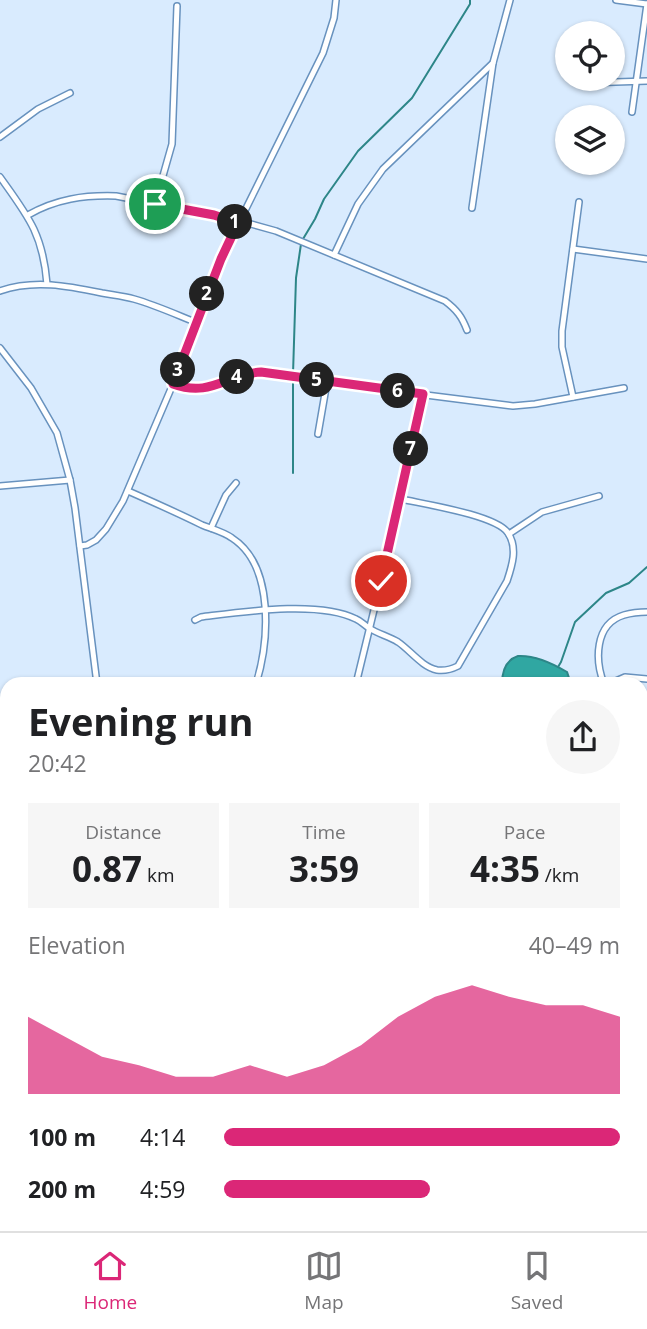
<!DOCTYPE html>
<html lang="en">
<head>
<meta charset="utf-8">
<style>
  body { margin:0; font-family:"Open Sans",sans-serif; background:#f6f6f6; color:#202124; height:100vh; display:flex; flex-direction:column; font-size:26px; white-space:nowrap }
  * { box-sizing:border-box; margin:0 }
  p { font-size:23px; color:#757577 }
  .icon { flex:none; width:38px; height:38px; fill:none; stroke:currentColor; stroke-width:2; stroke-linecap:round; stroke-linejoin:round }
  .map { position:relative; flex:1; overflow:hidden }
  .sheet { position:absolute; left:0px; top:677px; width:648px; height:555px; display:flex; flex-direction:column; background:#fff; border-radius:21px 21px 0 0; box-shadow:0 2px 5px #0004 }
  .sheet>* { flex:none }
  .buttons { position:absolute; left:555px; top:21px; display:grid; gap:14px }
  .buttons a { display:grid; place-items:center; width:70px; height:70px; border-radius:50%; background:#fff; box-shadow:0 2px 5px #0004; font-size:35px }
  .pin { position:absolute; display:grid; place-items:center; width:60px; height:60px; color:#fff; margin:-30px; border:4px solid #fff; border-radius:50%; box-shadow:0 2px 7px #0007 }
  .km { position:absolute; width:35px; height:35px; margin:-18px; border-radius:50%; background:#222; color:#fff; font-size:19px; line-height:35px; text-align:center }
  .round { display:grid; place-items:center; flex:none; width:74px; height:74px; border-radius:37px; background:#f6f6f6 }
  .headline { display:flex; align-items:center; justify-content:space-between; height:119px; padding:0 28px }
  h1 { font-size:38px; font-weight:700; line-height:52px }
  .metrics { display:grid; grid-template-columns:repeat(3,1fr); gap:10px; height:119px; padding:7px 28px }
  .metrics div { display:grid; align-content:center; border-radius:0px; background:#f6f6f6; text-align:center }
  .metrics b { font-size:35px; font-weight:700 }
  .metrics small { font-size:19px; font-weight:400 }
  .metrics p { font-size:19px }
  .chart { height:196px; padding:14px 28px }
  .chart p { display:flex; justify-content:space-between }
  .chart svg { width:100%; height:126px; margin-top:7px; fill:#db2777; opacity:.7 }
  ul { padding:0 28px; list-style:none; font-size:23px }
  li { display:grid; grid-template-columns:112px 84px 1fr; align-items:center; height:52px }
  li i { height:18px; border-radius:9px; background:#db2777 }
  .tabs { display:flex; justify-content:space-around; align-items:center; height:98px; border-top:2px solid #e0e0e0; background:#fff; font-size:19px; color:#757577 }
  .tabs a { display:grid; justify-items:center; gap:4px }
  .tabs .on { color:#db2777 }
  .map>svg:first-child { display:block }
</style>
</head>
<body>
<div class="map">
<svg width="647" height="1231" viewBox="0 0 647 1231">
  <rect width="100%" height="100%" fill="#d9ebfe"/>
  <polygon fill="#c7dbf0" points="640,1065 647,1065 647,1231 407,1231 407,1225 640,1225"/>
  <path fill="#30a7a2" stroke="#2d8688" stroke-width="2" d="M518,656C535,655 552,663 567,672L569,678L561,684H502C502,672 506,660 518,656Z"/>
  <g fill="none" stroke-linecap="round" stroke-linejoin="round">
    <g stroke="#2d8688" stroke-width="2">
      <polyline points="303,239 315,219 324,199 358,151 412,98 470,4 470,0"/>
      <polyline points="293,374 296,278 301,244"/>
      <polyline points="293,380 293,473"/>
      <polyline points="558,667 561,662 575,622 606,593 629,583 647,567"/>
    </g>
    <defs>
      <g id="minor">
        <polyline points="616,0 647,4"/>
        <polyline points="585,83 647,81"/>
        <polyline points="632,112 647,4"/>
        <polyline points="0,137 38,109 70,93"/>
        <path d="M0,177C28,216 43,234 47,284"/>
        <polyline points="155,204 172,144 177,6"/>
        <polyline points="472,208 493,63"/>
        <path d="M28,215C56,199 84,195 116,196L214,215L238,223L251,224L276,231L445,301C457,310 462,317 467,330"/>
        <polyline points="573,249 647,259"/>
        <polyline points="334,255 358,204 383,169 493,63 510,0"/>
        <path d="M0,291C34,279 68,286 102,293C113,295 124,296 134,299C155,305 175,314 195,322"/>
        <polyline points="0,348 31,388 57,433 70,480 75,508 97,684"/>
        <path d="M173,384C214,398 226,371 261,372C285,373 308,380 331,383C392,391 452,398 513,406L535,404L624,388"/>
        <polyline points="573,397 562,347 562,331 579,202"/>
        <polyline points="318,434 327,382"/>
        <polyline points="0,486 70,480"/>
        <path d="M128,491C153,502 178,513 202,525C212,529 224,532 232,538C275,566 269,642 256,684"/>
        <polyline points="211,528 226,495 236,483"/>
        <polyline points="509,534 542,512 599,496"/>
        <polyline points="80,546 87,545 96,540 106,529 123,501 173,384 221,259 323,53 334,18 336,0"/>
        <path d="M195,620L201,617C242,612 319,600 356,619C361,621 364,625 369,628C378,634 388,636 398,642C410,650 422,667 437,670C444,671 452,669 458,666L507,581C512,566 518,548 508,533C496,515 423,504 401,499"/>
        <polyline points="356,684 401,499 423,395"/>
        <path d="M604,684C595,661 594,624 624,615C631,613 639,612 647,612"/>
        <polyline points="609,684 625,677 647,679"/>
        <polyline points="640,849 647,846"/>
        <polyline points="640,918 647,919"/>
        <polyline points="0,999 7,1003"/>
        <polyline points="640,1015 643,1013 644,1006"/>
        <polyline points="0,1114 7,1114"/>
        <polyline points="640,1171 647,1172"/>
        <polyline points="640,1179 647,1180"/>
        <polyline points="0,1220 10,1231"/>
        <polyline points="276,1225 280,1231"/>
        <polyline points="352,1225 358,1231"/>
        <polyline points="532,1225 532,1231"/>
        <polyline points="538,1225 539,1231"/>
        <polyline points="27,1231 34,1225"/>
        <polyline points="131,1231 131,1225"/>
        <polyline points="255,1231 260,1225"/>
        <polyline points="369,1231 370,1225"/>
      </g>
      <g id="major">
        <polyline points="0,805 7,804"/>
        <polyline points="312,1225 315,1231"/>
      </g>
    </defs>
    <use href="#minor" stroke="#6892be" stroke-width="8"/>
    <use href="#major" stroke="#6892be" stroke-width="10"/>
    <use href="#minor" stroke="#fff" stroke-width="5"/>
    <use href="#major" stroke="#fff" stroke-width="7"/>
  </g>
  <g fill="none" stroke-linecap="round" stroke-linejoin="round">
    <defs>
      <path id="route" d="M155,204L214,215L238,223L221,259L173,384C211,398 226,374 261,372L423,394L381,581"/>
    </defs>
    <use href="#route" stroke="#fff" stroke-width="14"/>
    <use href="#route" stroke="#db2777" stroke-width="9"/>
  </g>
</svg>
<div class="buttons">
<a><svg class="icon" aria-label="locate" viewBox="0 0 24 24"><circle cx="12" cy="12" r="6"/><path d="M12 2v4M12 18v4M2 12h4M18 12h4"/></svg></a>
<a><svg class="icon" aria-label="layers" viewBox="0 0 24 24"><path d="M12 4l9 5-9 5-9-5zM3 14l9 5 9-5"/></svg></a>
</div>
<div class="pin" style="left:155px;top:204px;background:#1e9e55"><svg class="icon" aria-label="arrive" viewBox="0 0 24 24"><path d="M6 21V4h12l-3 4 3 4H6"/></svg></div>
<div class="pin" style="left:381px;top:581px;background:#d93025"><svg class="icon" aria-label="check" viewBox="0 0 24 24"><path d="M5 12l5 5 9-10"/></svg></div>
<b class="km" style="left:235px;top:222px">1</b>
<b class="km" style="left:207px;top:294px">2</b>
<b class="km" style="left:178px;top:370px">3</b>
<b class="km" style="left:237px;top:377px">4</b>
<b class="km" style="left:317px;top:380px">5</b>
<b class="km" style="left:398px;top:391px">6</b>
<b class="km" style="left:411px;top:449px">7</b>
<section class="sheet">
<div class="headline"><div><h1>Evening run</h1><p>20:42</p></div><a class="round"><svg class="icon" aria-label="share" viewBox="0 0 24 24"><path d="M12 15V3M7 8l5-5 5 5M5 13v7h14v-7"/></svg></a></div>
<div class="metrics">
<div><p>Distance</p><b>0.87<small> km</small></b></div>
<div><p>Time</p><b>3:59</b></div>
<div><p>Pace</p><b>4:35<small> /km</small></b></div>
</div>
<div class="chart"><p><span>Elevation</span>40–49 m</p>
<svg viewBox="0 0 160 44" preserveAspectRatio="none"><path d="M0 44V17L10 24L20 31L30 34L40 38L50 38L60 34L70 38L80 34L90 27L100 17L110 10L120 6L130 10L140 13L150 13L160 17V44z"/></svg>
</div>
<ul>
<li><b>100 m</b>4:14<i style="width:100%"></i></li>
<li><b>200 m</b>4:59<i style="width:52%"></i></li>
</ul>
</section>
</div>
<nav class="tabs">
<a class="on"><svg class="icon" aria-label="home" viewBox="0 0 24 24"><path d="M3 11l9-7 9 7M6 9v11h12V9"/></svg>Home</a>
<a><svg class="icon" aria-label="map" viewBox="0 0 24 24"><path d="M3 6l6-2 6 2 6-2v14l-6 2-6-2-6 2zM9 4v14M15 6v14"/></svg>Map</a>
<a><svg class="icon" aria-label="saved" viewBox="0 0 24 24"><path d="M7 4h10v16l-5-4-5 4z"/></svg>Saved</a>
</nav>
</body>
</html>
